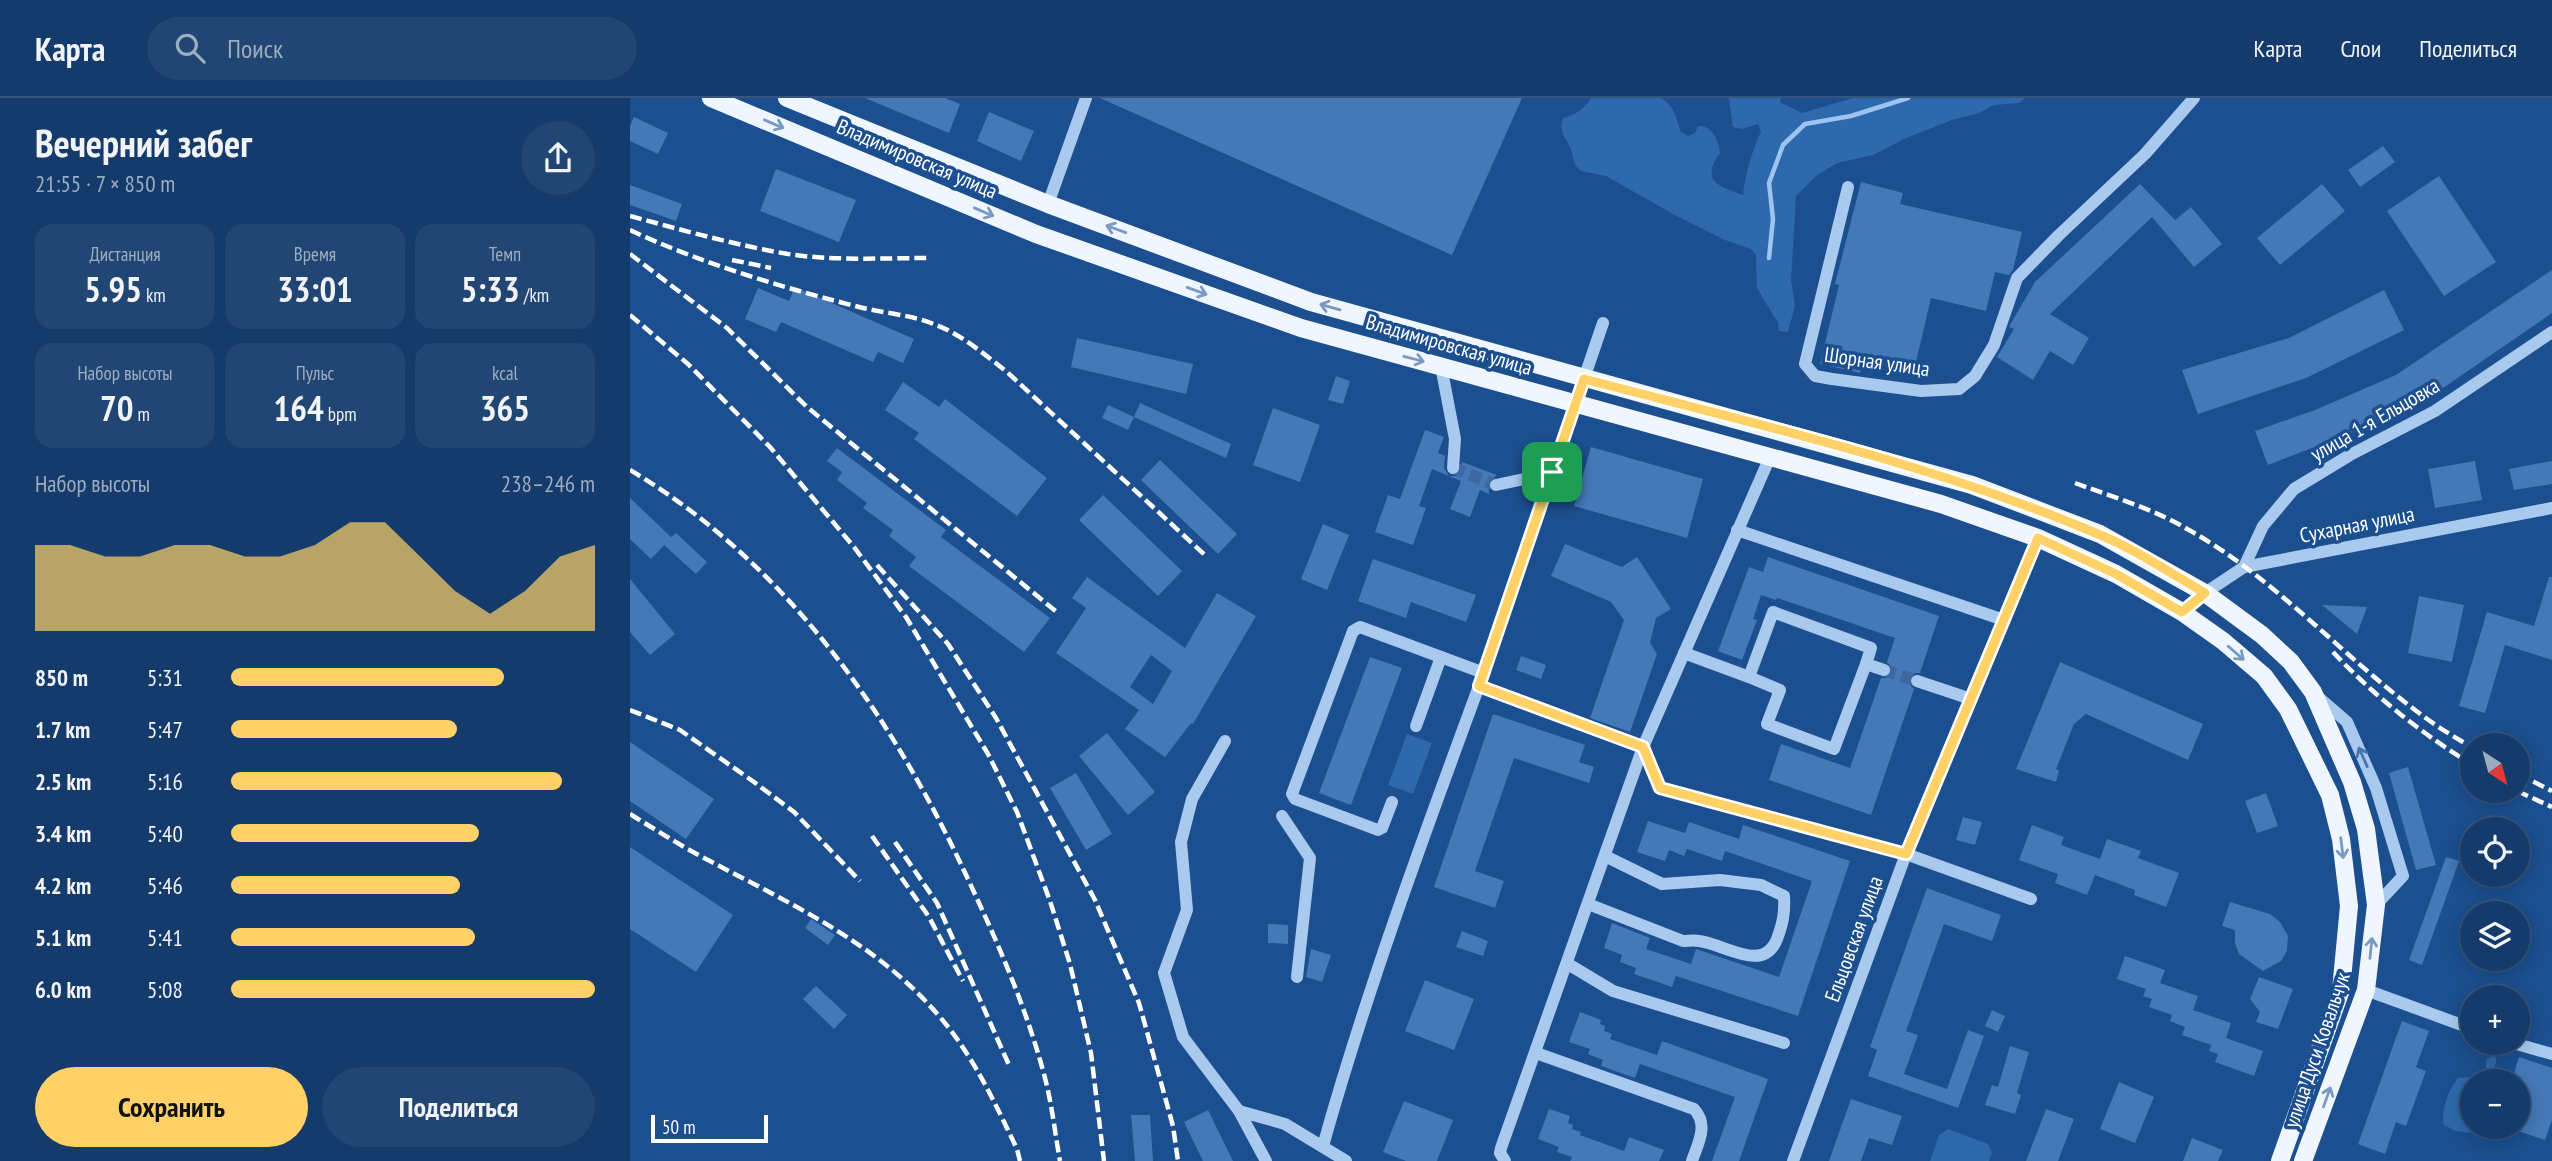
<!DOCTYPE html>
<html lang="ru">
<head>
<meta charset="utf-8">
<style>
  body { margin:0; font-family:"PT Sans Narrow",sans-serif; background:#214673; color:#f1f3f6; height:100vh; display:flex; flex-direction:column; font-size:26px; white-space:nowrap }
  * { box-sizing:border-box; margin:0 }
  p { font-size:23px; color:#9dadc1 }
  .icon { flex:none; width:38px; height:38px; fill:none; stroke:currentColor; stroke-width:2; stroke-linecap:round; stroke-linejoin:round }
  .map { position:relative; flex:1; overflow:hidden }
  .drawer { display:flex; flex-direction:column; background:#143b6b; width:630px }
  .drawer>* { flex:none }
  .needle { width:46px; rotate:144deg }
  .tools { position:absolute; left:1830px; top:635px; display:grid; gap:14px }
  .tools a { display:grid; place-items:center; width:70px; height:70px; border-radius:50%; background:#143b6b; box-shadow:0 4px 18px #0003,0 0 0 2px #33557e; font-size:35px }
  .scale { position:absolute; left:21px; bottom:18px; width:117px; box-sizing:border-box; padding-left:7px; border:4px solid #fff; border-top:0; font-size:19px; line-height:24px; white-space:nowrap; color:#fff; -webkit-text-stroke:5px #1b4f8f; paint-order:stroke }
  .pin { position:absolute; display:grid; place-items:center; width:60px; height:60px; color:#fff; margin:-30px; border-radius:14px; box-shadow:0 4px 10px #0006 }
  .round { display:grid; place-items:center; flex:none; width:74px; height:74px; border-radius:37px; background:#214673 }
  .head { display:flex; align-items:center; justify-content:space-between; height:119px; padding:0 35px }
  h1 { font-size:38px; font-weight:700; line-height:52px }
  .figures { display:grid; grid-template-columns:repeat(3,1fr); gap:10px; height:119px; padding:7px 35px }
  .figures div { display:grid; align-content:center; border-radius:18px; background:#214673; text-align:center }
  .figures b { font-size:35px; font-weight:700 }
  .figures small { font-size:19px; font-weight:400 }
  .figures p { font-size:19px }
  .chart { height:196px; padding:14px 35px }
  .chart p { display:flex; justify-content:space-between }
  .chart svg { width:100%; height:126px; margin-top:7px; fill:#ffd166; opacity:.7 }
  .button { display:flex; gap:14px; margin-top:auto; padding:14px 35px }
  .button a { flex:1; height:80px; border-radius:42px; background:#ffd166; color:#111; font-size:28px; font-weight:700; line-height:80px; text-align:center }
  .button a+a { background:#214673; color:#f1f3f6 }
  ul { padding:0 35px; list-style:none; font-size:23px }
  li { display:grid; grid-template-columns:112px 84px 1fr; align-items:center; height:52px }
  li i { height:18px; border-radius:9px; background:#ffd166 }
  header { display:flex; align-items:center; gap:42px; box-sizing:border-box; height:98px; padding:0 35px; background:#143b6b; border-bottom:2px solid #33557e }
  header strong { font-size:33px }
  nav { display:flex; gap:38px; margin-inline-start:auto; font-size:24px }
  .search { width:490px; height:63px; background:#214673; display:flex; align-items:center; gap:18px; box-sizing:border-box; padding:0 24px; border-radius:38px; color:#9dadc1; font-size:26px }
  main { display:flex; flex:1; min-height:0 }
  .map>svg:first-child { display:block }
</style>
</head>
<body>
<header>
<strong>Карта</strong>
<div class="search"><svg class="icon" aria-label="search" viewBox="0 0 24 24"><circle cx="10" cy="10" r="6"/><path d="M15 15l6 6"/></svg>Поиск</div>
<nav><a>Карта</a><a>Слои</a><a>Поделиться</a></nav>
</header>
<main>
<section class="drawer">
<div class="head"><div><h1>Вечерний забег</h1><p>21:55 · 7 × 850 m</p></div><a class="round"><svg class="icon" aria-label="share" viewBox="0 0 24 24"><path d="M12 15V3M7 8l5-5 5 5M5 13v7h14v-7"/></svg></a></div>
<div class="figures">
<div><p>Дистанция</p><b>5.95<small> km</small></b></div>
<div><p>Время</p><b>33:01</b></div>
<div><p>Темп</p><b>5:33<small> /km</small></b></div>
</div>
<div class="figures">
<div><p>Набор высоты</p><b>70<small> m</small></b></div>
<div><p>Пульс</p><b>164<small> bpm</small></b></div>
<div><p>kcal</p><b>365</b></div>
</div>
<div class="chart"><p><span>Набор высоты</span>238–246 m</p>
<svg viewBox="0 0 160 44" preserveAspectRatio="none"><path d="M0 44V14L10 14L20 18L30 18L40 14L50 14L60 18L70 18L80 14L90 6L100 6L110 18L120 30L130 38L140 30L150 18L160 14V44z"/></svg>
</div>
<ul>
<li><b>850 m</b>5:31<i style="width:75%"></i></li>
<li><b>1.7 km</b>5:47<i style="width:62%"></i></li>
<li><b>2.5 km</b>5:16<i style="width:91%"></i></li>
<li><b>3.4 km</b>5:40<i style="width:68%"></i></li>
<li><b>4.2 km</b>5:46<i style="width:63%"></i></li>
<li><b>5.1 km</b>5:41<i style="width:67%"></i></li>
<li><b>6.0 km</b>5:08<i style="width:100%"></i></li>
</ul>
<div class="button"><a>Сохранить</a><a>Поделиться</a></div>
</section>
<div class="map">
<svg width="1922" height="1063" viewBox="0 0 1922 1063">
  <rect width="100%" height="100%" fill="#1b4f8f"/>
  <g fill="#2e69ad">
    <path d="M961,0H1031C1045,8 1046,20 1051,34L1058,38L1065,35L1068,28C1083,28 1088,41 1090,55C1070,83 1088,88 1113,97C1115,76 1122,54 1131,33L1128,26L1112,31L1103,29L1099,0H1151L1150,4L1172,15L1223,0H1395L1389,5L1364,7L1349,15L1322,22L1274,41L1243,57L1207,65L1186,78L1166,98L1161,182L1165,208L1158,234L1149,233L1148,225L1127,190L1126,157L1121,151L1095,142L1043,116L976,78L951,73L945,67L941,51L933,36L931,28L933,20C946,17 954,11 961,0Z"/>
    <polygon points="777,636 802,645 783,696 758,687"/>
    <path d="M1866,955V965L1859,983L1843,984V1029L1841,1035L1826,1033L1814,1027C1810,1014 1819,991 1828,980L1844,979L1850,983L1856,975V962Z"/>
    <polygon points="1318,1031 1358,1046 1362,1054 1359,1063 1300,1063 1309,1037"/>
  </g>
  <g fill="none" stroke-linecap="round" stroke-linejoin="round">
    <polyline stroke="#9cc4f0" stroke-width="4.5" points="1139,160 1143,121 1139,85 1153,47 1175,26 1221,18 1278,0"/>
  </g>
  <g fill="#4478b7" fill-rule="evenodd">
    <polygon points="235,0 315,0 330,6 319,35"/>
    <polygon points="470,0 892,0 822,157"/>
    <polygon points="359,14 404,33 391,63 347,43"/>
    <polygon points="4,19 38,35 28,56 0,43 0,28"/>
    <polygon points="1753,48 1765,64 1730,89 1718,72"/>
    <polygon points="146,71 226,102 209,144 130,113"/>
    <polygon points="1809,78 1866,164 1814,198 1757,113"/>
    <polygon points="1231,84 1273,95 1270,106 1392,134 1383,172 1379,177 1365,174 1356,213 1301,200 1285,268 1235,256 1230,275 1190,266 1209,187 1205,186"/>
    <polygon points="1510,86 1545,122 1561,109 1592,146 1564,169 1522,119 1420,216 1459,240 1443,267 1420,253 1403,282 1367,259 1384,231 1379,229 1381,225 1405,184"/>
    <polygon points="1692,86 1715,113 1650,167 1627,140"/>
    <polygon points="0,87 52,106 46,123 0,107"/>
    <polygon points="1922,172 1922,215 1781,312 1638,367 1625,333 1685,312 1766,277"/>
    <polygon points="165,189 284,241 273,265 248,254 243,264 151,224 146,234 115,221 128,190 159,203"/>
    <polygon points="1754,192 1774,232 1676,280 1568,316 1552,272 1659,240"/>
    <polygon points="447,240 563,266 556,296 441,269"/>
    <polygon points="706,278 720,283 713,306 698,302"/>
    <polygon points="273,284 309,309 315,301 417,380 387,418 284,341 289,335 255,312"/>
    <polygon points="510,305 601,346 596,360 504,319"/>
    <polygon points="478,307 504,319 498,332 472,320"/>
    <polygon points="643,310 690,327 670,384 623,367"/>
    <polygon points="795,332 814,339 808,355 815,358 814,370 819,378 826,378 830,375 832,364 867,377 858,384 859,396 850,392 840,419 820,411 831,383 802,371 789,408 796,410 783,447 745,434 758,397 770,401"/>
    <polygon points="961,349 1073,381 1057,440 944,408"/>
    <polygon points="207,350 316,432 311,439 420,520 394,554 279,468 286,459 259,438 263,432 233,410 237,405 207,382 212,374 197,363"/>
    <polygon points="530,362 607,436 588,456 511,382"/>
    <polygon points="1845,363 1852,402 1805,410 1798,371"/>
    <polygon points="1922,363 1922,386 1884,392 1879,371"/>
    <polygon points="473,397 552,473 528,498 449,422"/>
    <polygon points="0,400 41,439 46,435 77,464 66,476 34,447 38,443 21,461 0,441"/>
    <polygon points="693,426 719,437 697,492 671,481"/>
    <polygon points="935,446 992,469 1007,459 1041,511 1026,520 1020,545 1027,556 1000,634 960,620 994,522 981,504 921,478"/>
    <polygon points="1138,459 1309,518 1290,575 1285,575 1279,580 1279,585 1284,591 1241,717 1139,682 1151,646 1220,670 1251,580 1256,580 1262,575 1262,570 1257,564 1265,540 1147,500 1146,502 1131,497 1123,521 1127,522 1112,562 1088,553 1119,469 1133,474"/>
    <polygon points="743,461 846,497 836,524 781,504 776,520 728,503"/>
    <path d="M457,479L555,550L587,495L626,518L563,626L561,625L535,659L495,631L509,612L426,555L456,510L442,500ZM521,557L542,573L523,606L500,589Z"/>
    <polygon points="1919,479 1922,479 1922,562 1875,547 1855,615 1829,608 1857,514 1904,528"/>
    <polygon points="0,481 45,536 20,557 0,534"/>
    <polygon points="1789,498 1834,507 1822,564 1778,555"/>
    <polygon points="1692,507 1737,509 1727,536"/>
    <polygon points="891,558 916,567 911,581 886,572"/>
    <polygon points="740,559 772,570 721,707 689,695"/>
    <polygon points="1430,564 1573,626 1558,662 1456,616 1444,626 1426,671 1429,673 1426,684 1386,671"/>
    <polygon points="863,616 955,647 949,664 964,669 959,685 884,660 845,773 874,783 865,810 804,789"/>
    <polygon points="477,635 525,694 498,717 449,658"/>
    <polygon points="0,644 84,701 56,741 0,703"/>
    <polygon points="1778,669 1806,767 1786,772 1759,675"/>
    <polygon points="446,675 482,736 456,752 420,690"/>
    <polygon points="1636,695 1648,728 1627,735 1615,703"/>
    <polygon points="1333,719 1352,724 1345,747 1326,742"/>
    <polygon points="1018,723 1055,735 1059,724 1109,741 1113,727 1220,763 1168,918 1046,878 1042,889 1004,876 1006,870 990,864 992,857 974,850 982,825 1020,840 1016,851 1061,866 1066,851 1149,879 1182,783 1095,753 1092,763 1057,751 1054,758 1039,752 1035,763 1007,754"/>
    <polygon points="1402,727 1434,739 1431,747 1470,761 1477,741 1511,753 1508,760 1549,775 1536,809 1504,797 1505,792 1465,777 1457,797 1425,785 1428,776 1389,762"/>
    <polygon points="0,749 103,817 66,874 0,831"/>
    <polygon points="1816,759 1829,763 1792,867 1779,862"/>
    <polygon points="1297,790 1371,817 1362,843 1314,826 1276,933 1288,937 1274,976 1317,991 1338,932 1354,938 1328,1010 1238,978 1247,952 1240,949"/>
    <polygon points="1600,804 1640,816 1650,824 1658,838 1657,853 1651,863 1633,873 1609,856 1605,845 1605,832 1592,828"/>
    <polygon points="181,821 205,837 198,847 175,830"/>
    <polygon points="638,826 658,827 658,846 638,845"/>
    <polygon points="832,833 858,843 853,858 826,849"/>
    <polygon points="681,851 701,857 692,884 676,879"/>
    <polygon points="1495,858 1535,872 1530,885 1568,898 1563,912 1601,925 1596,940 1633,953 1624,978 1585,964 1588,956 1579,953 1581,947 1552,937 1555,929 1540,923 1542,917 1519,909 1522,901 1513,898 1516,891 1487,881"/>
    <polygon points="1629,879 1663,891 1648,931 1626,924 1630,914 1620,901"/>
    <polygon points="795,882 844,901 824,952 775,933"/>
    <polygon points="186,888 217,917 204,931 173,901"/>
    <polygon points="1362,912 1375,918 1368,934 1355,928"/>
    <polygon points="950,914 971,922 970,926 975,928 974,933 982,936 980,941 1027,957 1032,943 1138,981 1109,1063 1082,1063 1105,999 1010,966 1005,980 971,968 973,962 958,956 960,951 939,944"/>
    <polygon points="1772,923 1799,933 1786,969 1796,973 1776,1028 1766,1024 1755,1056 1728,1046"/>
    <polygon points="1380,948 1399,954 1387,995 1391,997 1385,1016 1355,1007 1362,987 1368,989"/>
    <polygon points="1889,959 1922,970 1922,1022 1915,1042 1888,1033 1888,984 1881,984"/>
    <polygon points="1489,984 1524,999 1505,1045 1470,1031"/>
    <polygon points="1221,1001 1272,1018 1262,1047 1239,1040 1231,1063 1199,1063"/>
    <polygon points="774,1003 823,1022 807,1063 776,1063 753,1054"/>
    <polygon points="919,1011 940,1018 938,1025 943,1027 942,1031 951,1034 950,1037 994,1053 999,1039 1034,1052 1029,1063 940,1063 942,1059 927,1054 929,1049 908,1041"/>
    <polygon points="1416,1011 1444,1021 1428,1063 1396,1063"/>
    <polygon points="578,1012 603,1063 573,1063 554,1024"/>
    <polygon points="501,1017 520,1017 523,1063 505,1063"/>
    <polygon points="1562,1040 1593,1052 1588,1063 1553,1063"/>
  </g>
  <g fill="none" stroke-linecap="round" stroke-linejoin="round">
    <g stroke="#3d69a0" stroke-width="12" stroke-dasharray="12 6" stroke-linecap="butt">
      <polyline points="823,370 866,387"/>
      <polyline points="1254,572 1287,583"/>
    </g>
    <g stroke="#a9c9ee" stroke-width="12">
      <polyline points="1218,89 1175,266 1185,278 1202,281 1291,293 1329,291 1345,278 1364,247 1387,180 1429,137 1515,56 1564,0"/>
      <polyline points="418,106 456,0"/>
      <polyline points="973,225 849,588 1013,649 1030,690 1276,756 1401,801"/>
      <polyline points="811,268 825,341 823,370"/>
      <polyline points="866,387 922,375"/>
      <polyline points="1107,432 1374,522"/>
      <polyline points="1614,469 1633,428 1664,391 1720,357 1805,313 1922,234"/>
      <polyline points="1552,514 1575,495 1614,469 1922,410"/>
      <polyline points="1054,555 1119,579 1143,514 1241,550 1236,566 1254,572"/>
      <polyline points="1119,579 1150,592 1137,626 1204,651 1236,566"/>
      <polyline points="1287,583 1341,601"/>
      <polyline points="1687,598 1717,624 1746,690 1773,778 1746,807"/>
      <polyline points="786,628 811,559"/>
      <polyline points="595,643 562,701 551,744 557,812 534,875 553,939 609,1013"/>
      <polyline points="762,704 752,730 748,732 665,701 662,696 723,533 730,529 854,575"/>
      <polyline points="652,718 680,760 667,879"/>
      <path d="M958,806L1053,843C1058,843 1064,842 1069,843C1095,846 1133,876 1147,841C1153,825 1155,814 1154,798L1131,787L1090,782L1032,786L975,758"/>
      <polyline points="938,866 983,893 1154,945"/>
      <polyline points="1736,892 1843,931"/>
      <polyline points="1883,945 1922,956"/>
      <path d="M906,955L1064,1011C1079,1027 1068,1045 1062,1063"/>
      <path d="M693,1048C737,891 793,740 849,588"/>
      <polyline points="636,1063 609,1013 655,1026 716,1063"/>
      <polyline points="875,1063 870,1055 871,1050 1013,649 1140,359"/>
      <polyline points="1163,1063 1276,756 1408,440"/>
    </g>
    <g stroke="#f0f6ff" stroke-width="18">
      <polyline points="81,0 406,136 671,230 1311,406 1408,440 1486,476 1552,514 1593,543 1634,578 1658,611 1700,697 1711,741 1719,808 1711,892 1650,1063"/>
      <polyline points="157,0 418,106 681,204 1342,387 1470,436 1575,495 1632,537 1661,564 1683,594 1722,684 1736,731 1746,807 1736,892 1673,1063"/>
    </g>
    <g stroke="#fff" stroke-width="4.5" stroke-dasharray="12 5" stroke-linecap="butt">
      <path d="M0,118C52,132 105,147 158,156C203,163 253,160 299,160"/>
      <path d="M0,132C70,165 157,191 233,210C255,215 280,217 301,225C330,235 354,256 377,274L576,458"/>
      <polyline points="0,156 97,230 177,309 428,515"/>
      <polyline points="102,162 141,170"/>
      <polyline points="0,217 58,266 140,349 224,449 276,519 358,656 387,714 420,803 440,866 461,955 474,1063"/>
      <path d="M0,372C161,468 267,625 343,792C371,852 398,915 415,980C422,1007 425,1035 430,1063"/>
      <path d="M1445,385C1483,399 1524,411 1559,432C1646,481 1713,559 1793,618C1809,630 1826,640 1843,650"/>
      <polyline points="247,467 318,546 366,620 465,802 509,905 543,1028 548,1063"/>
      <path d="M1703,554C1743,597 1792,636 1843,667"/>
      <polyline points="0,612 50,632 124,684 164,714 230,783"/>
      <polyline points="1888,676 1922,693"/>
      <polyline points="1887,693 1922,709"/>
      <path d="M0,716C26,732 51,748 78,762C161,806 247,845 309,918C343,957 365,1005 387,1051L390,1063"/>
      <polyline points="242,738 299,819 333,883"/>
      <polyline points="265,744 307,805 379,967"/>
    </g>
  </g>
  <defs><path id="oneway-shaft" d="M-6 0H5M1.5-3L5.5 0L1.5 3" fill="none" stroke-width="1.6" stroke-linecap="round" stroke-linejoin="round" transform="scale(1.75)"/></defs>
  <g stroke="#7b9ac1">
    <use href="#oneway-shaft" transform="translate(144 26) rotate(23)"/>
    <use href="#oneway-shaft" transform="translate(354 114) rotate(23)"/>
    <use href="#oneway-shaft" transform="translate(486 131) rotate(-160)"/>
    <use href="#oneway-shaft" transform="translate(567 193) rotate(20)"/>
    <use href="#oneway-shaft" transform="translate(700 209) rotate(-164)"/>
    <use href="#oneway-shaft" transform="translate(784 261) rotate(15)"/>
    <use href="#oneway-shaft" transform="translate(1606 555) rotate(41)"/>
    <use href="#oneway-shaft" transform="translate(1712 750) rotate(83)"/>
    <use href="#oneway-shaft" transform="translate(1741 850) rotate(-84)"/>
    <use href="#oneway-shaft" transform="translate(1697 999) rotate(-70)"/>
  </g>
  <use stroke="#4674ac" href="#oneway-shaft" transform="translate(1733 659) rotate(-114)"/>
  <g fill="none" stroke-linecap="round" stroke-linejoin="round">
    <defs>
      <path id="route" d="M954,281C1126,326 1303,366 1468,436C1505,451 1540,475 1575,495L1552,514L1486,476L1408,440L1276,756L1030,690L1013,649L849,588Z"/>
    </defs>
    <use href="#route" stroke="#fff" stroke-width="14"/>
    <use href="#route" stroke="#ffd166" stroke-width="9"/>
  </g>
  <g text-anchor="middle" stroke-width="7" stroke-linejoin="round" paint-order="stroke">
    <g font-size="21" fill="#fff" stroke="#1b4f8f">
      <text transform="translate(287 61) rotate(23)" y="7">Владимировская улица</text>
      <text transform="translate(819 247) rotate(16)" y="7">Владимировская улица</text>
      <text transform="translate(1247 264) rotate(8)" y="7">Шорная улица</text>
      <text transform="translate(1745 322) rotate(-30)" y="7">улица 1-я Ельцовка</text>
      <text transform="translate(1727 427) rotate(-11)" y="7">Сухарная улица</text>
      <text transform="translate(1224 841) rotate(-70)" y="7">Ельцовская улица</text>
      <text transform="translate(1687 952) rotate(-71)" y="7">улица Дуси Ковальчук</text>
    </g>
  </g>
</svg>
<div class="tools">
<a><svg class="needle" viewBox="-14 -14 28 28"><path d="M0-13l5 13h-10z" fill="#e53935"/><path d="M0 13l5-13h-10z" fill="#9dadc1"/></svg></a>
<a><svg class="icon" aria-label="locate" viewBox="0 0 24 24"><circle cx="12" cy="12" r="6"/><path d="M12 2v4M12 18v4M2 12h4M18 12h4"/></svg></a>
<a><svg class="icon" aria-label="layers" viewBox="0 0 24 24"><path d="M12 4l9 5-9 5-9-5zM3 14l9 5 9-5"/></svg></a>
<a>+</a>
<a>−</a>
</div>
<div class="scale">50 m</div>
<div class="pin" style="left:922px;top:374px;background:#1e9e55"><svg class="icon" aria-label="arrive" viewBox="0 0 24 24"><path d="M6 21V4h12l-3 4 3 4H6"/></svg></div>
</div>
</main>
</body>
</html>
